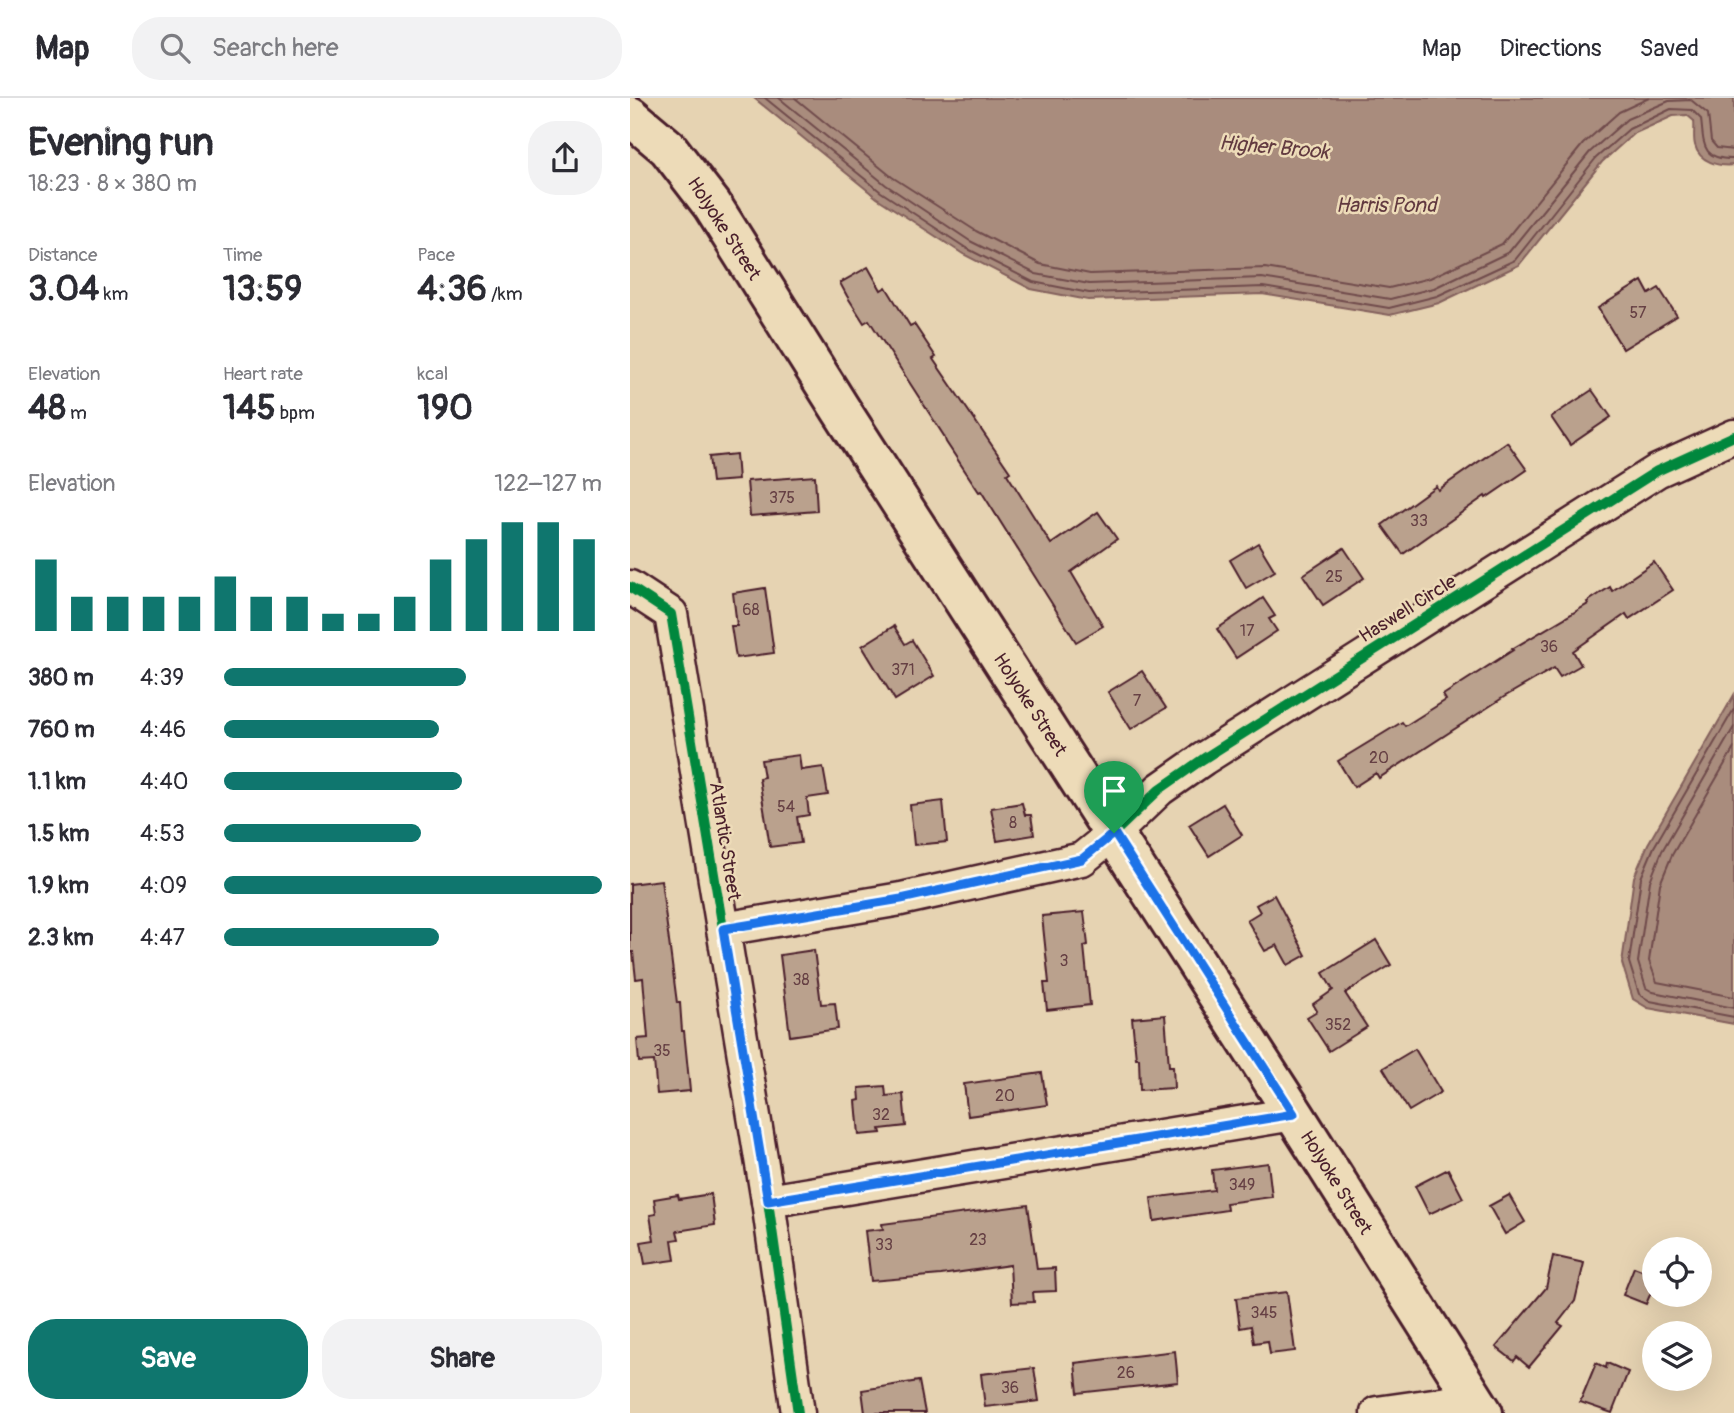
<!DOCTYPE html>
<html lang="en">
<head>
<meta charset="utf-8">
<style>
  body { margin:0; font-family:Pangolin,sans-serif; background:#f2f2f3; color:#2b2b33; height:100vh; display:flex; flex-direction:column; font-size:26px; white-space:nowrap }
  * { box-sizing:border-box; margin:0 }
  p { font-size:23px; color:#7c7c81 }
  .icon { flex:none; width:38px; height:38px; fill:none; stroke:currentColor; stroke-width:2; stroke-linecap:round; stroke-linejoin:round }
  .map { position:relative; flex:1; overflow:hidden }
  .sheet { display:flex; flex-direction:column; background:#fff; width:630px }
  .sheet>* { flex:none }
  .buttons { position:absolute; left:1012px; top:1139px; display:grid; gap:14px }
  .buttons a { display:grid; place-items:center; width:70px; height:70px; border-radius:50%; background:#fff; box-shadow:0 7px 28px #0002; font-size:35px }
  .pin { position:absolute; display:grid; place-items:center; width:60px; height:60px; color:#fff; margin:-72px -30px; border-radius:50% 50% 50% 0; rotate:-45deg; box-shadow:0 0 7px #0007 }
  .pin .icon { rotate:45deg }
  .round { display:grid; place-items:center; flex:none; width:74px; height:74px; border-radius:28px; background:#f2f2f3 }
  .overview { display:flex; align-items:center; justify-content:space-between; height:119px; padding:0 28px }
  h1 { font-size:38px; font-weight:700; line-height:52px }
  .metrics { display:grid; grid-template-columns:repeat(3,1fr); gap:10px; height:119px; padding:7px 28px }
  .metrics div { display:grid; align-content:center }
  .metrics b { font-size:35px; font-weight:700 }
  .metrics small { font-size:19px; font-weight:400 }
  .metrics p { font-size:19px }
  .chart { height:196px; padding:14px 28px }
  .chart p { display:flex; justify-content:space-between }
  .chart svg { width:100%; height:126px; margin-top:7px; stroke:#0f766e; stroke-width:6 }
  .action { display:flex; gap:14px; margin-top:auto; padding:14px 28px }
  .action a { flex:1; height:80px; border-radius:28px; background:#0f766e; color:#fff; font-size:28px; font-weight:700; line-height:80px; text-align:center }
  .action a+a { background:#f2f2f3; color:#2b2b33 }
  ul { padding:0 28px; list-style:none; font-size:23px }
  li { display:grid; grid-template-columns:112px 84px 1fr; align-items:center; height:52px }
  li i { height:18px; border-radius:9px; background:#0f766e }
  header { display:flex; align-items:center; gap:42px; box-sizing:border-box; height:98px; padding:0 35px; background:#fff; border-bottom:2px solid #e1e1e2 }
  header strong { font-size:33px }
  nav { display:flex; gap:38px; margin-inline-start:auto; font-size:24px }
  .search { width:490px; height:63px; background:#f2f2f3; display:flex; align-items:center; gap:18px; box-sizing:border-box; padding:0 24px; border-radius:28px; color:#7c7c81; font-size:26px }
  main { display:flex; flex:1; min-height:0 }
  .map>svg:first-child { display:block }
</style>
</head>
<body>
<header>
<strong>Map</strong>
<div class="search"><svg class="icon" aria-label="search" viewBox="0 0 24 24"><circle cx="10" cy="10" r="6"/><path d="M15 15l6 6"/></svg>Search here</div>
<nav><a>Map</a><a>Directions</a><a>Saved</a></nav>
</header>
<main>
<section class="sheet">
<div class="overview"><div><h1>Evening run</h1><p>18:23 · 8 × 380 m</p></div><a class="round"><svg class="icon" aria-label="share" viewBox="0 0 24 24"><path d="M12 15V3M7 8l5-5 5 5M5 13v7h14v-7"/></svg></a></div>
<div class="metrics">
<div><p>Distance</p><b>3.04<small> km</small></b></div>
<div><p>Time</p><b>13:59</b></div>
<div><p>Pace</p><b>4:36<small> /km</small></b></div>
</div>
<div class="metrics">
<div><p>Elevation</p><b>48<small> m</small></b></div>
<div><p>Heart rate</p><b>145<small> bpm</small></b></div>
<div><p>kcal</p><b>190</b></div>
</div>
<div class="chart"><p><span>Elevation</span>122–127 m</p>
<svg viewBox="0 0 160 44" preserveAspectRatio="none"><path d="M5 44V19M15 44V32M25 44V32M35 44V32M45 44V32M55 44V25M65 44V32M75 44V32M85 44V38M95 44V38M105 44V32M115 44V19M125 44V12M135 44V6M145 44V6M155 44V12"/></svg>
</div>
<ul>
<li><b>380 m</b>4:39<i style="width:64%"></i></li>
<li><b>760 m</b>4:46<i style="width:57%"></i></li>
<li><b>1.1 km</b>4:40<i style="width:63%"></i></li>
<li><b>1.5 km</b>4:53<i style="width:52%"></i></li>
<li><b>1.9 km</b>4:09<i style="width:100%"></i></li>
<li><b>2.3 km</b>4:47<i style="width:57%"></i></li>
</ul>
<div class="action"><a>Save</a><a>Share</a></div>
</section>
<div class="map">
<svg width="1104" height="1315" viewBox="0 0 1104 1315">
  <rect width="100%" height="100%" fill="#e6d3b2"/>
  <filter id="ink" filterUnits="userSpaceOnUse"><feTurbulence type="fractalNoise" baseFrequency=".0143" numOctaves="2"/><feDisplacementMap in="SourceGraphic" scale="14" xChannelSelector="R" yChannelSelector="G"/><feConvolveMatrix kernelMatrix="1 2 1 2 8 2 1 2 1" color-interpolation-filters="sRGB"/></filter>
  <g filter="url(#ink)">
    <g fill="#a98c7d" stroke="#83605c" stroke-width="2">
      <path d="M124,0H1104V67C1089,69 1069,64 1065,47C1063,40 1065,30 1064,23L1057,17L1043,18L1003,36L972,64L889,167L809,205L760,217L632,196L458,202L401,191L333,156L247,100Z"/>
      <polygon points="1104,597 1104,926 1018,910 1003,901 992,865 1004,779 1018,746"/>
    </g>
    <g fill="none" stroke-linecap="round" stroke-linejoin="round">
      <g stroke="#704b4c" stroke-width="2">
        <path d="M135,0L251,94L336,150L403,184L459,195L633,189L759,210L807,198L885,162L966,60L999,31L1041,11L1062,12L1071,21C1074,46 1071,62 1104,61"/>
        <polyline points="149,0 256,87 340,143 406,176 459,186 632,180 760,201 804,190 879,154 960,54 997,21 1039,3 1061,2 1078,16 1081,43 1087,50 1104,52"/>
        <polyline points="165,0 262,79 346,133 410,166 460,176 635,170 759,190 800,180 872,146 953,46 989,14 1019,0"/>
        <polyline points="1104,611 1024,749 1011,780 999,864 1009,896 1020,903 1104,919"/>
        <polyline points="1104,629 1032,753 1020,783 1008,864 1016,890 1023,894 1104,910"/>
        <polyline points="1104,650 1042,757 1030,786 1019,863 1027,884 1104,899"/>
      </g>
    </g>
    <g fill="#baa18d" stroke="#4a1f2b" stroke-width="2">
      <polygon points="238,169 251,192 256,189 280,228 284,226 306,259 303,261 380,374 377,376 421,446 468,414 487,441 441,474 473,528 446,544 351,393 349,394 316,344 314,338 239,222 234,225 217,198 210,185"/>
      <polygon points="1012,183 1019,196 1029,190 1047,218 993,251 968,210"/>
      <polygon points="962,292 981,319 940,347 921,319"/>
      <polygon points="877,344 897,372 856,400 855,398 773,456 752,427 806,388 808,392"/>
      <polygon points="106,356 108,382 82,384 79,359"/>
      <polygon points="185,378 187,413 120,418 117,383"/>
      <polygon points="628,445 645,473 616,490 600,462"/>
      <polygon points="714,450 734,480 693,507 673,477"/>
      <polygon points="1024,464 1043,492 999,521 996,516 943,553 951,567 930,579 924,570 874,599 749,680 746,675 724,689 708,663 772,624 775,628 816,602 813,597 883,552 882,551 958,506 957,504 980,489 982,493"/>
      <polygon points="135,490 144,555 106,560 101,528 107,528 103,495"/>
      <polygon points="633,500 645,518 639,521 647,533 606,560 587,531"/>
      <polygon points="264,528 275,546 282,542 304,578 265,602 232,548"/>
      <polygon points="512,573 536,610 501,631 478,594"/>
      <polygon points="169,657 171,672 193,669 198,697 177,700 179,717 167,719 171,745 140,749 129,680 134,679 131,662"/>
      <polygon points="313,703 317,744 284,747 280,707"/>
      <polygon points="392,705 395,717 401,717 404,737 367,743 361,710"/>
      <polygon points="593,706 612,737 579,758 559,727"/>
      <polygon points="31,782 47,905 50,905 52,933 54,933 60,993 27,996 24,963 9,964 7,941 18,940 13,880 6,881 3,854 0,854 0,786"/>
      <polygon points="644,797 676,857 658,867 647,847 635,853 617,822 630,814 626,807"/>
      <polygon points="454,814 458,847 454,848 460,907 417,912 414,885 419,885 412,818"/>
      <polygon points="746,842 761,867 715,895 737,929 699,953 677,919 687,913 683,906 703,892 693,875"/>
      <polygon points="184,852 191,906 205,905 208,931 160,938 150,857"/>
      <polygon points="535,917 539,968 543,968 544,990 510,992 509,960 506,960 502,920"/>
      <polygon points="785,951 811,994 779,1013 753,970"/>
      <polygon points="412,975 417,1007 338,1018 334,986"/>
      <polygon points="255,988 256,998 273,996 276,1028 250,1031 251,1035 229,1037 226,1003 230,1002 229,990"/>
      <polygon points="638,1065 642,1099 596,1105 597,1112 524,1123 521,1100 584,1092 582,1072"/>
      <polygon points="818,1071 833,1100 799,1116 785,1088"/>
      <polygon points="81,1096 85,1127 47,1133 49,1141 42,1142 45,1162 15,1166 11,1144 24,1142 20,1117 26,1116 24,1101 48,1097 49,1101"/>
      <polygon points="879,1097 895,1124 875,1136 859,1108"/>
      <polygon points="398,1107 407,1171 425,1170 426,1193 403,1194 404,1204 382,1205 380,1167 311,1177 241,1183 235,1133 253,1131 252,1126"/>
      <polygon points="923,1158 954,1165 945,1203 928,1225 933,1228 899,1269 887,1259 884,1263 866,1249 916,1190"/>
      <polygon points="1004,1169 1024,1177 1024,1188 1016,1206 993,1197"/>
      <polygon points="657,1194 665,1253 640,1256 638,1243 624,1245 621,1228 610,1230 606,1200"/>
      <polygon points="545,1253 548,1284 448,1295 445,1265"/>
      <polygon points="966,1265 976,1270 977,1265 998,1274 982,1315 950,1304"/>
      <polygon points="404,1270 409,1303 355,1309 351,1276"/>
      <polygon points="289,1283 295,1315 235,1315 232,1292"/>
    </g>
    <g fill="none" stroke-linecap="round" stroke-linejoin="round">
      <defs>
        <g id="street">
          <polyline points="0,489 41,516 138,1103 168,1315"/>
          <polyline points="93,831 271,801 452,761 484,735 530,691 573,661 1027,373 1104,338"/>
          <polyline points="138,1103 664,1016"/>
          <polyline points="747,1315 846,1301"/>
        </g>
        <polyline id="secondary" points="0,18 38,50 82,107 211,312 664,1016 853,1315"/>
      </defs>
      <use href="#street" stroke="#4a1f2b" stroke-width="37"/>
      <use href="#secondary" stroke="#4a1f2b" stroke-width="44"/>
      <use href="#street" stroke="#eddbb8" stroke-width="32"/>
      <use href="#secondary" stroke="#eddbb8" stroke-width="38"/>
      <defs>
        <g id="cycleway">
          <polyline points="0,489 41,516 138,1103 168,1315"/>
          <polyline points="93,831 271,801 452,761 484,735 530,691 573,661 1027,373 1104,338"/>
        </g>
      </defs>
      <use href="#cycleway" stroke="#eddbb8" stroke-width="15"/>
      <use href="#cycleway" stroke="#00873e" stroke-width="10"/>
    </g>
  </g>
  <g fill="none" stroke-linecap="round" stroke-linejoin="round" filter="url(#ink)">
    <defs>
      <polygon id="route" points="484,735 664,1016 138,1103 93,831 271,801 452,761"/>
    </defs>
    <use href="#route" stroke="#fff" stroke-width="14"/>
    <use href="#route" stroke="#1a73e8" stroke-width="9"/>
  </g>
  <g text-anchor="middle" stroke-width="5" stroke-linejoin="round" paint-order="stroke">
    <g font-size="16" fill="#664044">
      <text x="1008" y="220">57</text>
      <text x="152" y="405">375</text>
      <text x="789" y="428">33</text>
      <text x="704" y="484">25</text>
      <text x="121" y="517">68</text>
      <text x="617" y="538">17</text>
      <text x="919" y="554">36</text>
      <text x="273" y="577">371</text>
      <text x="507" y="608">7</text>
      <text x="749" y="665">20</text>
      <text x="156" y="714">54</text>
      <text x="383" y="730">8</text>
      <text x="434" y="868">3</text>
      <text x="171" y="887">38</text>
      <text x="708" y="932">352</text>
      <text x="32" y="958">35</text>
      <text x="375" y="1003">20</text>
      <text x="251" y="1022">32</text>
      <text x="612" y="1092">349</text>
      <text x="348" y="1147">23</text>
      <text x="254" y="1152">33</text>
      <text x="634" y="1220">345</text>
      <text x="496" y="1280">26</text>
      <text x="380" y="1295">36</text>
    </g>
    <g font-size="19" fill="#4a1f2b" stroke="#eddbb8">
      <text transform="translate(95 130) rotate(57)" y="7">Holyoke Street</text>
      <text transform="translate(777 510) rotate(-32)" y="7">Haswell Circle</text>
      <text transform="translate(401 606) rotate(57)" y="7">Holyoke Street</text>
      <text transform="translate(96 743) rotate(81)" y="7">Atlantic Street</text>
      <text transform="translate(707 1084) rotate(58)" y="7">Holyoke Street</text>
    </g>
    <g font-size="21" font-style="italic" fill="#623a40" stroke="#eddbb8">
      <text transform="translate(644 49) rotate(5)" y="7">Higher Brook</text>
      <text x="756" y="114">Harris Pond</text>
    </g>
  </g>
</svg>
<div class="buttons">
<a><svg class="icon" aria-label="locate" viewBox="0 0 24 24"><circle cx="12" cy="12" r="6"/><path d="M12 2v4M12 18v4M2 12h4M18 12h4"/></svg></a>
<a><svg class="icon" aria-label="layers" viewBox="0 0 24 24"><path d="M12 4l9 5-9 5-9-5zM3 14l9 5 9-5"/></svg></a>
</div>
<div class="pin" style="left:484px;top:735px;background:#1e9e55"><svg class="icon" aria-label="arrive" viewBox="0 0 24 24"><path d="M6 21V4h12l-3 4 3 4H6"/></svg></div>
</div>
</main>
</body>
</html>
